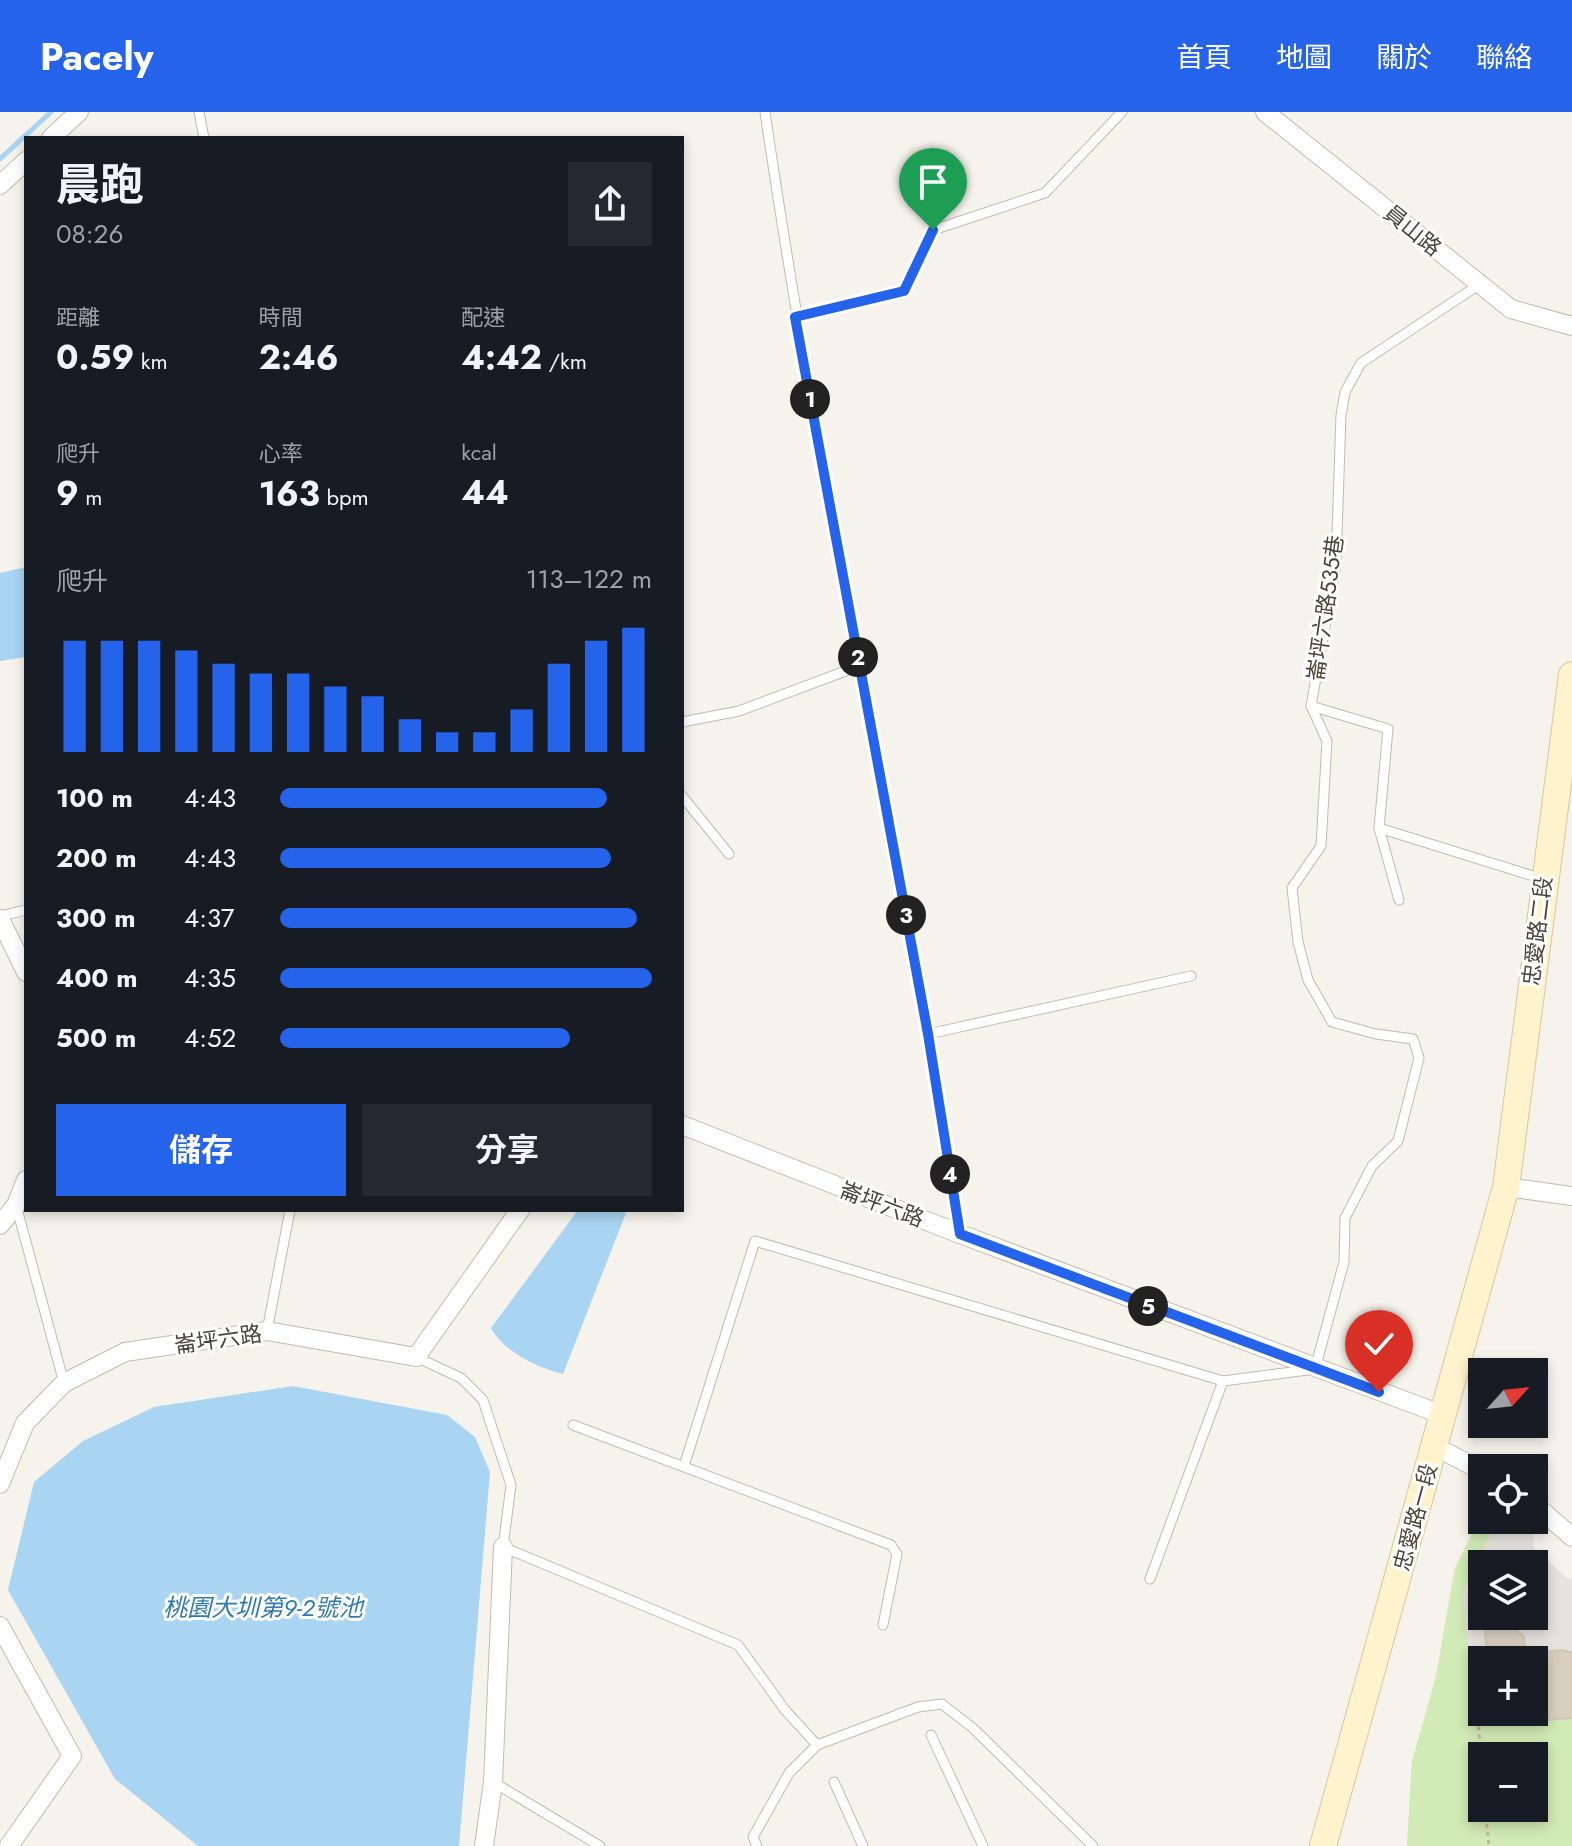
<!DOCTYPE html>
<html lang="zh-TW">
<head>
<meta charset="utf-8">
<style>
  body { margin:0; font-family:Jost,"Noto Sans TC",sans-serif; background:#242831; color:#f1f3f6; height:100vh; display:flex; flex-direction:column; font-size:30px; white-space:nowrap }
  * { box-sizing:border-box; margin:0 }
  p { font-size:26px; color:#9ea1a6 }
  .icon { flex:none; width:44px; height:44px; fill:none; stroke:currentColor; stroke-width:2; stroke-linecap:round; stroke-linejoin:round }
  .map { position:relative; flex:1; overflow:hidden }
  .details { position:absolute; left:24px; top:24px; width:660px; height:1076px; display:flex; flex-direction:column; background:#171b24; border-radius:0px; box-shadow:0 4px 12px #0003 }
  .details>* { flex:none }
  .needle { width:52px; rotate:63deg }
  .fabs { position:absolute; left:1468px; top:1246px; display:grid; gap:16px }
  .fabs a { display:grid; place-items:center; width:80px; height:80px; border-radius:0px; background:#171b24; box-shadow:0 4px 12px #0003; font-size:40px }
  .pin { position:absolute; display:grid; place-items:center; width:68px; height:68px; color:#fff; margin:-82px -34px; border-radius:50% 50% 50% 0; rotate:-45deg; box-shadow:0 0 8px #0007 }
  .pin .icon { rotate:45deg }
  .km { position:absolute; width:40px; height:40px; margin:-20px; border-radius:50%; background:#222; color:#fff; font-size:22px; line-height:40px; text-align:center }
  .round { display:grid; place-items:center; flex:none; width:84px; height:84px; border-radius:0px; background:#242831 }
  .summary { display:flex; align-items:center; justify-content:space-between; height:136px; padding:0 32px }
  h1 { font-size:44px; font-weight:700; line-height:60px }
  .figures { display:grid; grid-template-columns:repeat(3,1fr); gap:12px; height:136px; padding:8px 32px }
  .figures div { display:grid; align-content:center }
  .figures b { font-size:34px; font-weight:700 }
  .figures small { font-size:22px; font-weight:400 }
  .figures p { font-size:22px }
  .chart { height:224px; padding:16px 32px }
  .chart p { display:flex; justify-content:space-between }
  .chart svg { width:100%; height:144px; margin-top:8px; stroke:#2563eb; stroke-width:6 }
  .button { display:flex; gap:16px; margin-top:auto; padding:16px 32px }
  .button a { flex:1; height:92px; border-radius:0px; background:#2563eb; color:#fff; font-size:32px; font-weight:700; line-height:92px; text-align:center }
  .button a+a { background:#242831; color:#f1f3f6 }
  ul { padding:0 32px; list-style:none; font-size:26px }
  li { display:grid; grid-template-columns:128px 96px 1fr; align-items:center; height:60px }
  li i { height:20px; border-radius:10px; background:#2563eb }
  header { display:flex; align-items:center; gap:48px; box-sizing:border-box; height:112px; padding:0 40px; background:#2563eb; color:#fff }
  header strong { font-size:38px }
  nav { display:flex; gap:44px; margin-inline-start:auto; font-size:28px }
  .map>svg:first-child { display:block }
</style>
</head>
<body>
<header>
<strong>Pacely</strong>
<nav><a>首頁</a><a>地圖</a><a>關於</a><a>聯絡</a></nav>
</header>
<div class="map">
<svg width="1572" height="1734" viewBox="0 0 1572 1734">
  <rect width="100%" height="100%" fill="#f6f3ec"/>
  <path fill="#e6e2dd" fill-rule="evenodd" d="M1482,1401V1408H1531L1534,1436L1568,1467L1572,1466V1734H1407L1412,1650L1436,1564L1455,1456ZM1482,1452H1534V1504H1482ZM1482,1548H1534V1600H1482ZM1482,1644H1534V1696H1482Z"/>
  <path fill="#d2eab5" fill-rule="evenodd" d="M1482,1401V1408H1504L1488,1426L1463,1479L1473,1607L1519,1604L1520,1610L1572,1606V1734H1407L1412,1650L1436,1564L1455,1456ZM1482,1644H1534V1696H1482Z"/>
  <g fill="#a9d4f2">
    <polygon points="26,455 26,545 0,549 0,461"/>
    <path d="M578,1098H622L626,1101L563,1262C538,1256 503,1239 491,1216Z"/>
    <polygon points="293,1274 447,1303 475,1325 490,1360 459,1734 198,1734 115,1667 8,1478 34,1370 83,1329 154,1295"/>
  </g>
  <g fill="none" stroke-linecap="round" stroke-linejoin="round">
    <polyline stroke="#a9d4f2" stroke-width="5" points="0,47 51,0"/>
  </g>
  <g fill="#d8cfc1" stroke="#d3c7b4" stroke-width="2">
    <polygon points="1484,1504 1499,1504 1524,1525 1526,1548 1487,1548"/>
    <polygon points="1563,1538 1572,1541 1572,1606 1534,1609 1534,1541"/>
  </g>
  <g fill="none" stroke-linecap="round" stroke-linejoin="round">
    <defs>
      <g id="lane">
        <polyline points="199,0 204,26"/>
        <path d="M765,0C820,376 900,747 960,1122"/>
        <polyline points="795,205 904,179 933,118 1045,81 1122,0"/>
        <polyline points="1311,594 1388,617 1379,716 1543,767"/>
        <polyline points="682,610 739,599 859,554"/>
        <polyline points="682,684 729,742"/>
        <polyline points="1379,716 1399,788"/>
        <polyline points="0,804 26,798"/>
        <polyline points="928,922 1191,864"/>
        <polyline points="16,1093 64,1271"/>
        <polyline points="267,1219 290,1098"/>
        <polyline points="416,1245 461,1266 483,1288 511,1373 503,1435 738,1533 785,1598 817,1633"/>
        <polyline points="573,1313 891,1433 897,1442 883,1513"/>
        <polyline points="684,1354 755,1129 1223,1269 1315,1257 1344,1150 1345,1106 1372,1054 1398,1029 1419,946 1413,927 1376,922 1332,910 1308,868 1298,830 1292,776 1321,734 1327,629 1311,594 1336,453 1341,303 1345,280 1361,251 1480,172"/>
        <polyline points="1150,1467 1223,1269"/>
        <polyline points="931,1623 983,1734"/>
        <polyline points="493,1670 600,1734"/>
        <polyline points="834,1670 863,1734"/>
        <polyline points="757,1734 753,1725 789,1661 817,1633 918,1595 942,1592 974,1617 1093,1734"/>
      </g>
      <g id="street">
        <polyline points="1265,0 1511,197 1572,214"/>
        <polyline points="51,26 79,0"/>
        <polyline points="0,73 26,49"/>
        <polyline points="0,807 26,860"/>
        <polyline points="682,1013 960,1122 1443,1303"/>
        <polyline points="1506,1075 1572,1084"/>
        <polyline points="0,1113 16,1093 26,1068"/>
        <polyline points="1434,1334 1482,1359"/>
        <polyline points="0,1372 25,1311 64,1271 125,1240 267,1219 416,1245 520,1098"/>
        <polyline points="1534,1392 1572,1425"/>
        <polyline points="0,1514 72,1644 9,1734"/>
        <polyline points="484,1734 493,1670 503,1435"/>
      </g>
      <polyline id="secondary" points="1323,1734 1506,1075 1572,563"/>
    </defs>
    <use href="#lane" stroke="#c2bbae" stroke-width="11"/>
    <use href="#street" stroke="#c2bbae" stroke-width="20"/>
    <use href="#secondary" stroke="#d6c79b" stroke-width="28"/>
    <g stroke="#c4b79f" stroke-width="3" stroke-dasharray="4 4" stroke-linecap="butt">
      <polyline points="1481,1599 1478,1607 1482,1654"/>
      <polyline points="1485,1696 1489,1734"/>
    </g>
    <use href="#lane" stroke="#fff" stroke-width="9"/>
    <use href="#street" stroke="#fff" stroke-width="18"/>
    <use href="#secondary" stroke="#fff3cd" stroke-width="26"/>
  </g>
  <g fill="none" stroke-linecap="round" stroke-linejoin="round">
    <defs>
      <polyline id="route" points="933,118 904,179 795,205 928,922 960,1122 1379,1280"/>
    </defs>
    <use href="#route" stroke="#fff" stroke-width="16"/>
    <use href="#route" stroke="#2563eb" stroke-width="10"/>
  </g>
  <g text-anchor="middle" stroke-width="6" stroke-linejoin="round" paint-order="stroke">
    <g font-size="22" fill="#4b4439" stroke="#fff">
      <text transform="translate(1413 118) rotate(39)" y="8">員山路</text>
      <text transform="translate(1325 496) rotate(-82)" y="8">崙坪六路535巷</text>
      <text transform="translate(1537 819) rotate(-83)" y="8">忠愛路二段</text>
      <text transform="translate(882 1092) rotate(21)" y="8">崙坪六路</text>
      <text transform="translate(218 1227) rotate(-8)" y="8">崙坪六路</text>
      <text transform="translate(1415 1405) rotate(-75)" y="8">忠愛路一段</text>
    </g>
    <g font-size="24" font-style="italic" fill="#2e7ab2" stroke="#fff">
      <text x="263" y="1504">桃園大圳第9-2號池</text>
    </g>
  </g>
</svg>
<div class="fabs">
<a><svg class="needle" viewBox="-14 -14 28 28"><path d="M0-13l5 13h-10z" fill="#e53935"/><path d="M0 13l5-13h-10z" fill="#9ea1a6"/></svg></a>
<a><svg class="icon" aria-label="locate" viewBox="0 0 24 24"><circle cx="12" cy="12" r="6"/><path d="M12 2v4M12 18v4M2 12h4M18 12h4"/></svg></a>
<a><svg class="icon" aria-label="layers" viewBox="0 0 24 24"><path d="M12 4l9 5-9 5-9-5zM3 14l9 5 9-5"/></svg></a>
<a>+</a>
<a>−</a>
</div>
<div class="pin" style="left:933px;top:118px;background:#1e9e55"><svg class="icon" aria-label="arrive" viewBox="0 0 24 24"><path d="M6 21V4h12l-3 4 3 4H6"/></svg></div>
<div class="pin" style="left:1379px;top:1280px;background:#d93025"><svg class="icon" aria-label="check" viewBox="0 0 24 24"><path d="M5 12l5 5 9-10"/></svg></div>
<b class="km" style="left:810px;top:287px">1</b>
<b class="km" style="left:858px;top:545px">2</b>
<b class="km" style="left:906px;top:803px">3</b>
<b class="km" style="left:950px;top:1062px">4</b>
<b class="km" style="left:1148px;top:1194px">5</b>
<section class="details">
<div class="summary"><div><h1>晨跑</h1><p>08:26</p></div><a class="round"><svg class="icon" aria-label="share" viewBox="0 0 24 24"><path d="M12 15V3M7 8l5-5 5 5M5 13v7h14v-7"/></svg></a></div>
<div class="figures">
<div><p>距離</p><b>0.59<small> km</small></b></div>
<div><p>時間</p><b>2:46</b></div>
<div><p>配速</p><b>4:42<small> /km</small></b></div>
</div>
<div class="figures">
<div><p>爬升</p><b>9<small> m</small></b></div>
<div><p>心率</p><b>163<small> bpm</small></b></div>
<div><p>kcal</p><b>44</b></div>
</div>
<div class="chart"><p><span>爬升</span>113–122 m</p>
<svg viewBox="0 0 160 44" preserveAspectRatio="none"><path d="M5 44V10M15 44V10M25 44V10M35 44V13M45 44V17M55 44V20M65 44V20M75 44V24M85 44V27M95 44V34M105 44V38M115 44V38M125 44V31M135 44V17M145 44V10M155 44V6"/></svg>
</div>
<ul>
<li><b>100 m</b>4:43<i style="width:88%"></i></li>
<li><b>200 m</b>4:43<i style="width:89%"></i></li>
<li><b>300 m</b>4:37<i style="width:96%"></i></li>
<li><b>400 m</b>4:35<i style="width:100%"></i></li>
<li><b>500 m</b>4:52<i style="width:78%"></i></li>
</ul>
<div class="button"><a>儲存</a><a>分享</a></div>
</section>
</div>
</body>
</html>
